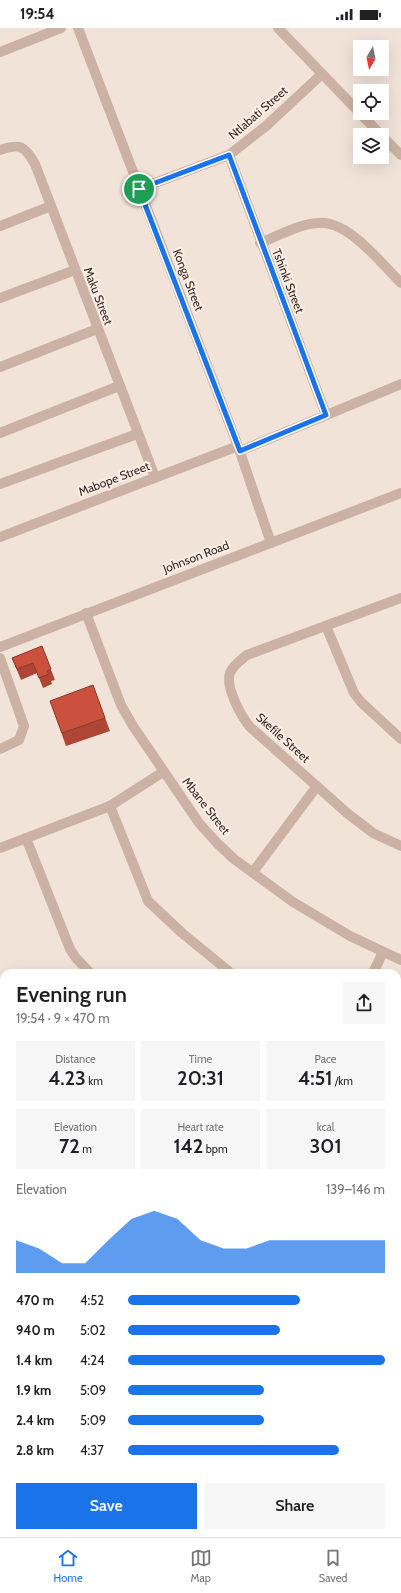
<!DOCTYPE html>
<html lang="en">
<head>
<meta charset="utf-8">
<style>
  body { margin:0; font-family:Cabin,sans-serif; background:#f6f6f6; color:#202124; height:100vh; display:flex; flex-direction:column; font-size:15px; white-space:nowrap }
  * { box-sizing:border-box; margin:0 }
  p { font-size:13px; color:#757577 }
  .icon { flex:none; width:22px; height:22px; fill:none; stroke:currentColor; stroke-width:2; stroke-linecap:round; stroke-linejoin:round }
  .map { position:relative; flex:1; overflow:hidden }
  .side { position:absolute; left:0px; top:941px; width:401px; height:568px; display:flex; flex-direction:column; background:#fff; border-radius:12px 12px 0 0; box-shadow:0 4px 16px #0002 }
  .side>* { flex:none }
  .needle { width:26px; rotate:189deg }
  .buttons { position:absolute; left:353px; top:12px; display:grid; gap:8px }
  .buttons a { display:grid; place-items:center; width:36px; height:36px; border-radius:0px; background:#fff; box-shadow:0 4px 16px #0002; font-size:20px }
  .pin { position:absolute; display:grid; place-items:center; width:34px; height:34px; color:#fff; margin:-17px; border:2px solid #fff; border-radius:50%; box-shadow:0 1px 4px #0007 }
  .round { display:grid; place-items:center; flex:none; width:42px; height:42px; border-radius:0px; background:#f6f6f6 }
  .head { display:flex; align-items:center; justify-content:space-between; height:68px; padding:0 16px }
  h1 { font-size:22px; font-weight:600; line-height:30px }
  .metrics { display:grid; grid-template-columns:repeat(3,1fr); gap:6px; height:68px; padding:4px 16px }
  .metrics div { display:grid; align-content:center; border-radius:0px; background:#f6f6f6; text-align:center }
  .metrics b { font-size:20px; font-weight:600 }
  .metrics small { font-size:11px; font-weight:400 }
  .metrics p { font-size:11px }
  .chart { height:112px; padding:8px 16px }
  .chart p { display:flex; justify-content:space-between }
  .chart svg { width:100%; height:72px; margin-top:4px; fill:#1a73e8; opacity:.7 }
  .cta { display:flex; gap:8px; margin-top:auto; padding:8px 16px }
  .cta a { flex:1; height:46px; border-radius:0px; background:#1a73e8; color:#fff; font-size:16px; font-weight:600; line-height:46px; text-align:center }
  .cta a+a { background:#f6f6f6; color:#202124 }
  ul { padding:0 16px; list-style:none; font-size:13px }
  li { display:grid; grid-template-columns:64px 48px 1fr; align-items:center; height:30px }
  li i { height:10px; border-radius:5px; background:#1a73e8 }
  .status { display:flex; justify-content:space-between; align-items:center; height:28px; padding:0 20px; background:#fff; direction:ltr }
  .status svg { height:11px; fill:currentColor }
  .dock { display:flex; justify-content:space-around; align-items:center; height:56px; border-top:1px solid #e0e0e0; background:#fff; font-size:11px; color:#757577 }
  .dock a { display:grid; justify-items:center; gap:2px }
  .dock .selected { color:#1a73e8 }
  .map>svg:first-child { display:block }
</style>
</head>
<body>
<div class="status"><b>19:54</b><svg viewBox="0 0 49 12"><path d="M0 12V9h3v3zM5 12V6h3v6zM10 12V3h3v9zM15 12V0h3v12zM26 1h20v11H26zM47 4h2v5h-2z"/></svg></div>
<div class="map">
<svg width="401" height="1509" viewBox="0 0 401 1509">
  <rect width="100%" height="100%" fill="#f2e3d9"/>
  <g fill="none" stroke-linecap="round" stroke-linejoin="round">
    <g stroke="#cbb2a4" stroke-width="10">
      <polyline points="78,0 238,418 271,515"/>
      <polyline points="278,0 381,107"/>
      <polyline points="0,24 61,0"/>
      <polyline points="382,108 401,127"/>
      <path d="M0,122C20,115 25,118 35,136L155,449"/>
      <polyline points="229,127 326,387"/>
      <polyline points="139,161 229,127 266,98 322,46"/>
      <polyline points="0,198 51,178"/>
      <path d="M260,215C278,208 299,196 318,195C348,192 381,235 401,255"/>
      <polyline points="0,270 75,242"/>
      <polyline points="0,339 97,301"/>
      <polyline points="0,405 119,358"/>
      <polyline points="240,423 401,356"/>
      <polyline points="0,456 137,406"/>
      <polyline points="0,509 238,418"/>
      <path d="M401,570L247,627C241,632 233,637 230,645C225,659 241,688 250,699L347,785L373,805L401,818"/>
      <polyline points="86,585 121,677 133,698 199,795 217,815 234,831 293,874 350,908 401,932"/>
      <polyline points="326,598 354,665 361,674 401,711"/>
      <polyline points="0,619 401,465"/>
      <polyline points="0,630 24,698 19,712 0,721"/>
      <polyline points="110,778 148,873 182,905 231,945"/>
      <polyline points="26,810 70,921 76,930 90,945"/>
      <polyline points="0,820 110,778 163,744"/>
      <polyline points="253,844 317,758"/>
      <polyline points="373,945 383,924"/>
      <polyline points="0,984 4,989"/>
      <polyline points="0,1109 4,1112"/>
      <polyline points="397,1117 401,1108"/>
      <polyline points="0,1226 4,1229"/>
      <polyline points="0,1339 4,1342"/>
      <polyline points="397,1341 401,1332"/>
      <polyline points="0,1447 4,1449"/>
      <polyline points="40,1505 44,1509"/>
      <polyline points="117,1505 125,1509"/>
      <polyline points="323,1509 324,1505"/>
    </g>
  </g>
  <g fill="#af4635">
    <polygon points="42,618 55,652 51,653 52,656 43,660 37,645 21,652 12,630"/>
    <polygon points="93,657 110,703 66,718 50,673"/>
    <polygon points="368,1505 397,1505 401,1509 370,1509"/>
  </g>
  <g fill="#cb513e" stroke="#8e392b">
    <polygon points="42,618 51,641 47,643 49,646 39,650 33,635 17,641 12,630"/>
    <polygon points="93,657 105,690 62,705 50,673"/>
    <polygon points="397,1417 401,1418 401,1509 395,1509 395,1507 387,1505 397,1505"/>
    <polygon points="332,1505 335,1505 344,1509 331,1509"/>
  </g>
  <g fill="none" stroke-linecap="round" stroke-linejoin="round">
    <defs>
      <polygon id="route" points="229,127 326,387 240,423 139,161"/>
    </defs>
    <use href="#route" stroke="#fff" stroke-width="8"/>
    <use href="#route" stroke="#1a73e8" stroke-width="5"/>
  </g>
  <g text-anchor="middle" stroke-width="4" stroke-linejoin="round" paint-order="stroke">
    <g font-size="12" fill="#362926" stroke="#faeee5">
      <text transform="translate(258 85) rotate(-41)" y="4">Ntlabati Street</text>
      <text transform="translate(188 252) rotate(69)" y="4">Konga Street</text>
      <text transform="translate(288 253) rotate(69)" y="4">Tshinki Street</text>
      <text transform="translate(98 268) rotate(69)" y="4">Maku Street</text>
      <text transform="translate(114 451) rotate(-21)" y="4">Mabope Street</text>
      <text transform="translate(196 529) rotate(-21)" y="4">Johnson Road</text>
      <text transform="translate(283 710) rotate(42)" y="4">Skefile Street</text>
      <text transform="translate(206 778) rotate(52)" y="4">Mbane Street</text>
    </g>
  </g>
</svg>
<div class="buttons">
<a><svg class="needle" viewBox="-14 -14 28 28"><path d="M0-13l5 13h-10z" fill="#e53935"/><path d="M0 13l5-13h-10z" fill="#757577"/></svg></a>
<a><svg class="icon" aria-label="locate" viewBox="0 0 24 24"><circle cx="12" cy="12" r="6"/><path d="M12 2v4M12 18v4M2 12h4M18 12h4"/></svg></a>
<a><svg class="icon" aria-label="layers" viewBox="0 0 24 24"><path d="M12 4l9 5-9 5-9-5zM3 14l9 5 9-5"/></svg></a>
</div>
<div class="pin" style="left:139px;top:161px;background:#1e9e55"><svg class="icon" aria-label="arrive" viewBox="0 0 24 24"><path d="M6 21V4h12l-3 4 3 4H6"/></svg></div>
<section class="side">
<div class="head"><div><h1>Evening run</h1><p>19:54 · 9 × 470 m</p></div><a class="round"><svg class="icon" aria-label="share" viewBox="0 0 24 24"><path d="M12 15V3M7 8l5-5 5 5M5 13v7h14v-7"/></svg></a></div>
<div class="metrics">
<div><p>Distance</p><b>4.23<small> km</small></b></div>
<div><p>Time</p><b>20:31</b></div>
<div><p>Pace</p><b>4:51<small> /km</small></b></div>
</div>
<div class="metrics">
<div><p>Elevation</p><b>72<small> m</small></b></div>
<div><p>Heart rate</p><b>142<small> bpm</small></b></div>
<div><p>kcal</p><b>301</b></div>
</div>
<div class="chart"><p><span>Elevation</span>139–146 m</p>
<svg viewBox="0 0 160 44" preserveAspectRatio="none"><path d="M0 44V24L10 29L20 38L30 38L40 24L50 11L60 6L70 11L80 24L90 29L100 29L110 24L120 24L130 24L140 24L150 24L160 24V44z"/></svg>
</div>
<ul>
<li><b>470 m</b>4:52<i style="width:67%"></i></li>
<li><b>940 m</b>5:02<i style="width:59%"></i></li>
<li><b>1.4 km</b>4:24<i style="width:100%"></i></li>
<li><b>1.9 km</b>5:09<i style="width:53%"></i></li>
<li><b>2.4 km</b>5:09<i style="width:53%"></i></li>
<li><b>2.8 km</b>4:37<i style="width:82%"></i></li>
</ul>
<div class="cta"><a>Save</a><a>Share</a></div>
</section>
</div>
<nav class="dock">
<a class="selected"><svg class="icon" aria-label="home" viewBox="0 0 24 24"><path d="M3 11l9-7 9 7M6 9v11h12V9"/></svg>Home</a>
<a><svg class="icon" aria-label="map" viewBox="0 0 24 24"><path d="M3 6l6-2 6 2 6-2v14l-6 2-6-2-6 2zM9 4v14M15 6v14"/></svg>Map</a>
<a><svg class="icon" aria-label="saved" viewBox="0 0 24 24"><path d="M7 4h10v16l-5-4-5 4z"/></svg>Saved</a>
</nav>
</body>
</html>
